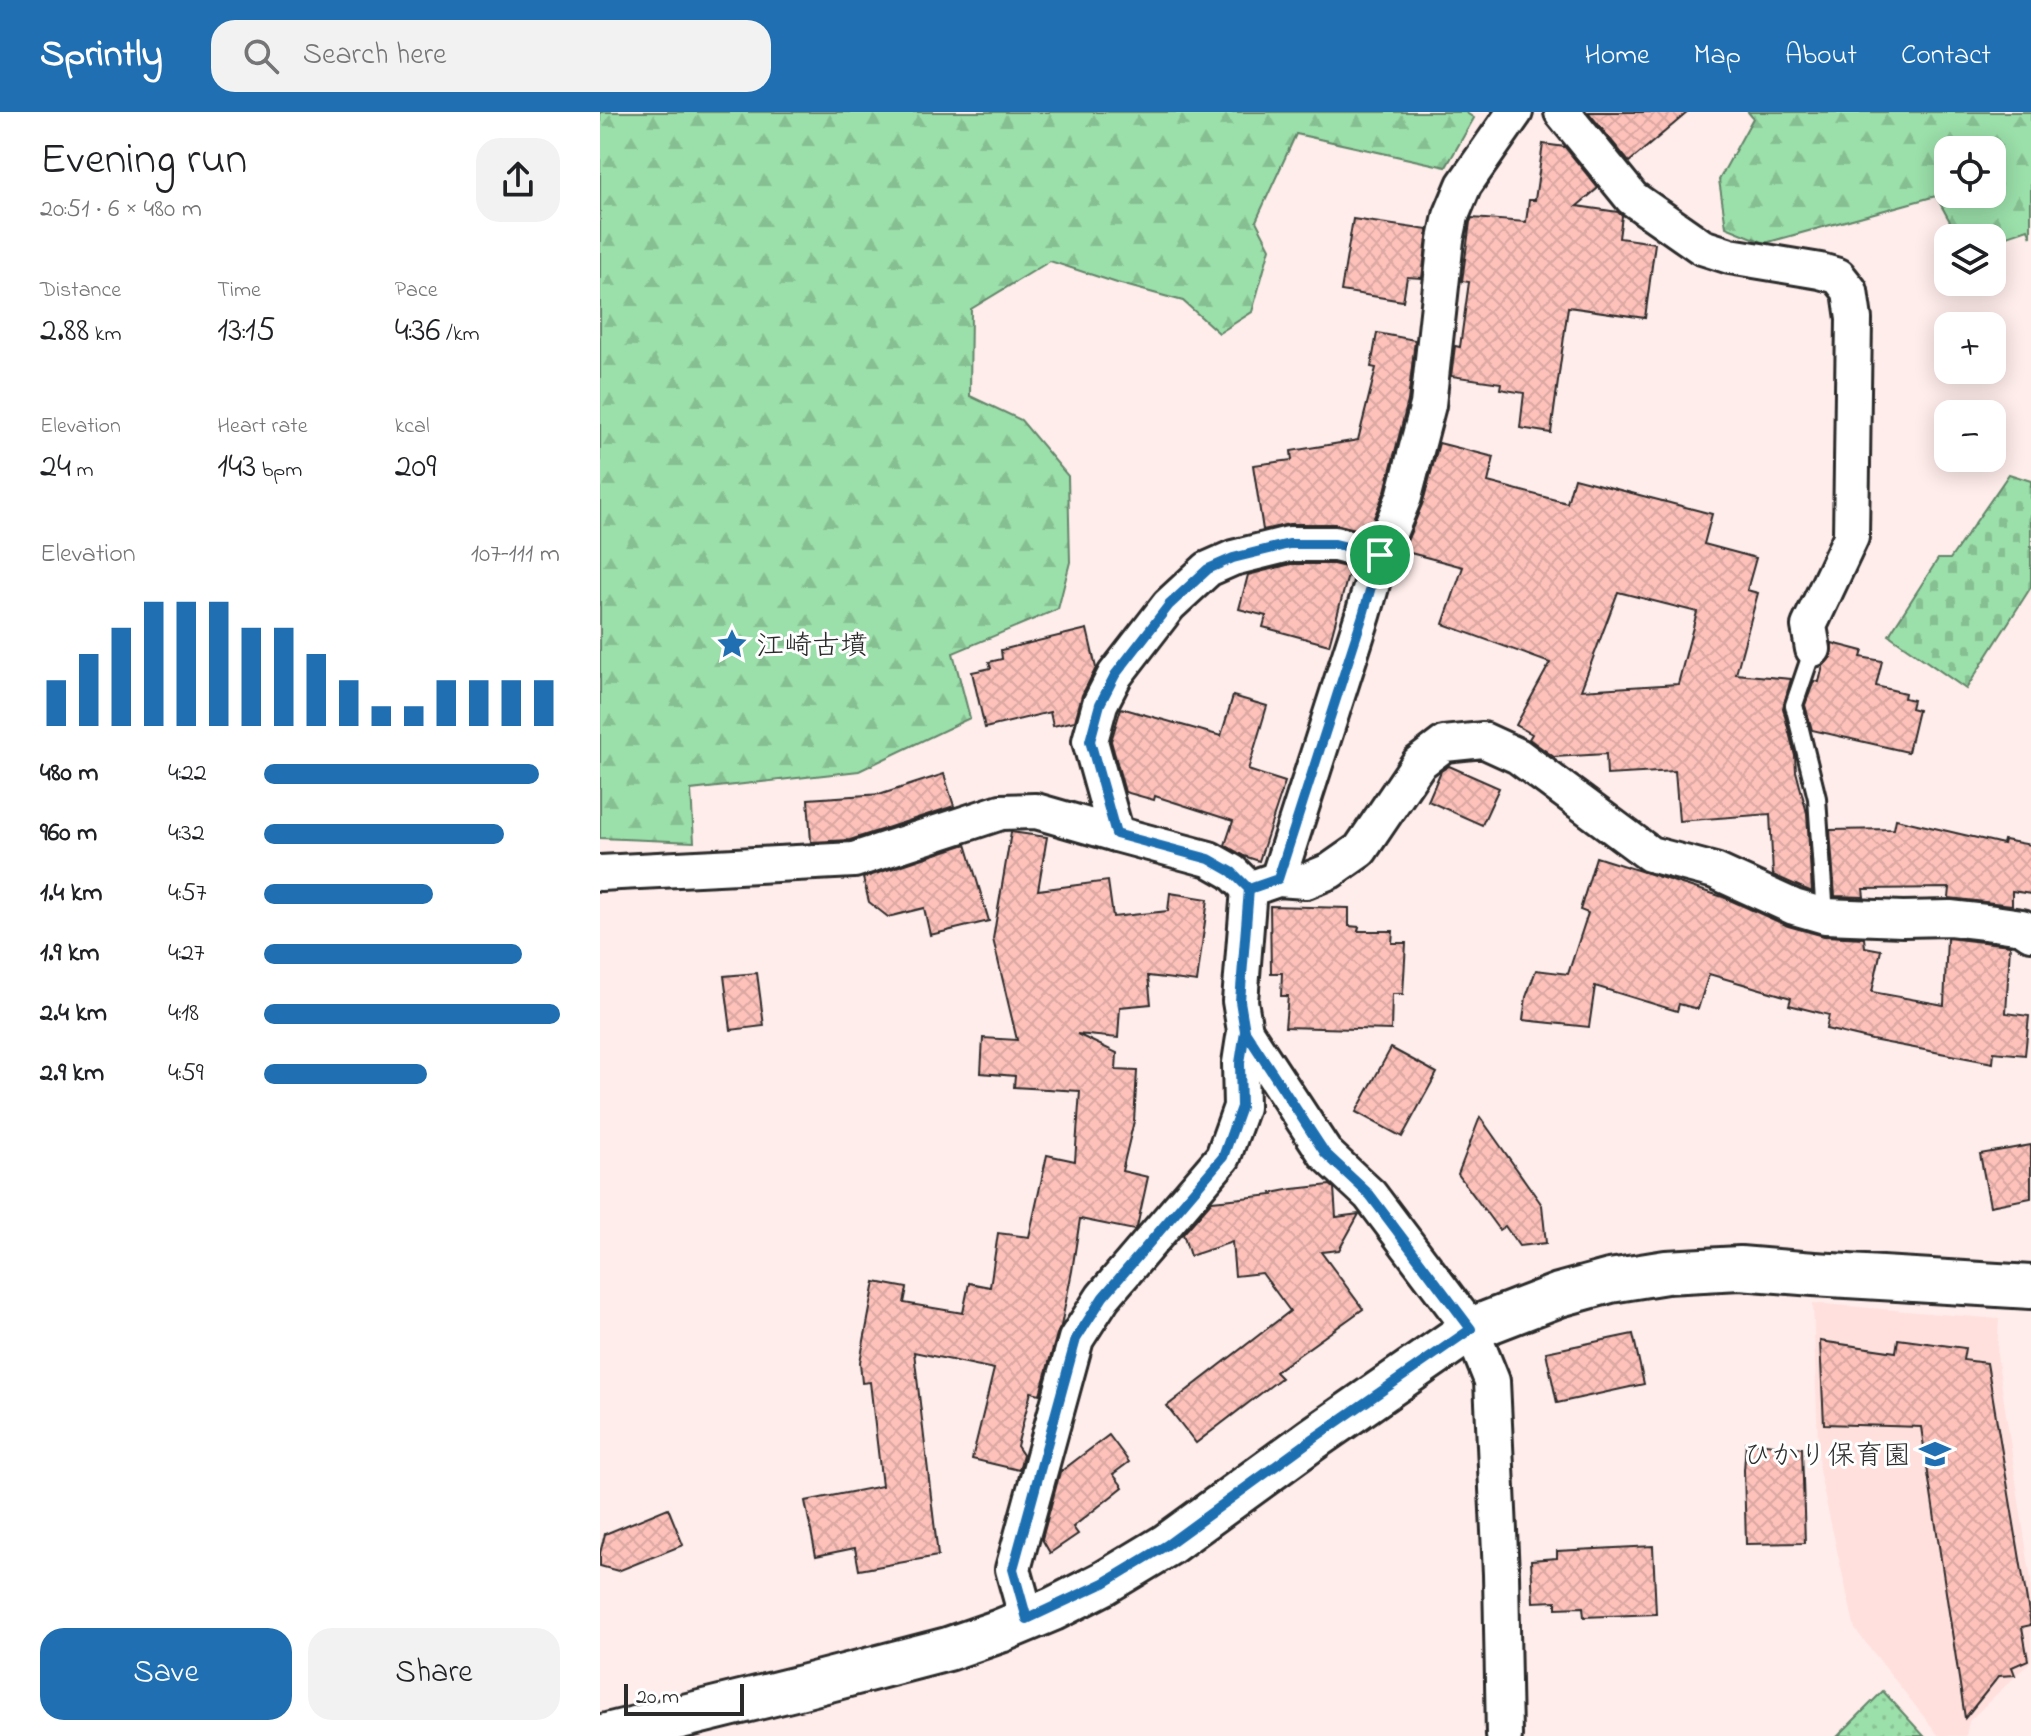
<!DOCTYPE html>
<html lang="en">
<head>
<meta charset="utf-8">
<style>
  body { margin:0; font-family:"Indie Flower","Klee One",sans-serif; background:#f2f2f2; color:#202124; height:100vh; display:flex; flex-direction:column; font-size:30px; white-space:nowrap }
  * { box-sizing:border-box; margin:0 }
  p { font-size:26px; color:#757577 }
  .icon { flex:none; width:44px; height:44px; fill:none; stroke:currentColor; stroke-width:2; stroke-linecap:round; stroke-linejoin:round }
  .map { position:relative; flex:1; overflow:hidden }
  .panel { display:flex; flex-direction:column; background:#fff; width:600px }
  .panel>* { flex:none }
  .controls { position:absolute; left:1334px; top:24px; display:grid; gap:16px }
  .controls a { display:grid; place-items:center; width:72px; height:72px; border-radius:16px; background:#fff; box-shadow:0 4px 20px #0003; font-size:40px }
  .scale { position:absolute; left:24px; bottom:20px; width:120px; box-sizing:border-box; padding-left:8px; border:4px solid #2b2b2b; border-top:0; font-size:22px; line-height:28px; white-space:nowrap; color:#2b2b2b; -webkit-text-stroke:6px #fff; paint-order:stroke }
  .pin { position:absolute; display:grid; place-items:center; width:68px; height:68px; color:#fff; margin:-34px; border:4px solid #fff; border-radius:50%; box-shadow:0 2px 8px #0007 }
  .round { display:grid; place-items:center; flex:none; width:84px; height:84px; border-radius:24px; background:#f2f2f2 }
  .headline { display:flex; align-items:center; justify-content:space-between; height:136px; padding:0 40px }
  h1 { font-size:44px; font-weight:600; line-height:60px }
  .figures { display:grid; grid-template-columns:repeat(3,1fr); gap:12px; height:136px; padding:8px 40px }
  .figures div { display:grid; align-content:center }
  .figures b { font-size:34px; font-weight:600 }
  .figures small { font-size:22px; font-weight:400 }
  .figures p { font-size:22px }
  .chart { height:224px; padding:16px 40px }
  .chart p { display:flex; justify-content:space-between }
  .chart svg { width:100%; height:144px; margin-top:8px; stroke:#1f6fb2; stroke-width:6 }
  .primary-button { display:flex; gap:16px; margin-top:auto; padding:16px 40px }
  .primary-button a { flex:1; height:92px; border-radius:24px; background:#1f6fb2; color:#fff; font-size:32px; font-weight:600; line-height:92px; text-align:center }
  .primary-button a+a { background:#f2f2f2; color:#202124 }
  ul { padding:0 40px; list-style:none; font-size:26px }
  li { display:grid; grid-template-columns:128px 96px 1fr; align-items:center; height:60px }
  li i { height:20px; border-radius:10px; background:#1f6fb2 }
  header { display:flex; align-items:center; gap:48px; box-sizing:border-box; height:112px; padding:0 40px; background:#1f6fb2; color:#fff }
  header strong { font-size:38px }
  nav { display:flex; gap:44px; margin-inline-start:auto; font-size:28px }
  .search { width:560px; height:72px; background:#f2f2f2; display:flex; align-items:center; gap:20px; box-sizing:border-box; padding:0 28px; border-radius:24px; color:#757577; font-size:30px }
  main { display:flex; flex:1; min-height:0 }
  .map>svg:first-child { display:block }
</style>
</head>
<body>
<header>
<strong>Sprintly</strong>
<div class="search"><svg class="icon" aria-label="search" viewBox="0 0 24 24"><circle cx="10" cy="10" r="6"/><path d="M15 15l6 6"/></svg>Search here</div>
<nav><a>Home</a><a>Map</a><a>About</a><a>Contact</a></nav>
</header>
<main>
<section class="panel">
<div class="headline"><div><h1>Evening run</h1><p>20:51 · 6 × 480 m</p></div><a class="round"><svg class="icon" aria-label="share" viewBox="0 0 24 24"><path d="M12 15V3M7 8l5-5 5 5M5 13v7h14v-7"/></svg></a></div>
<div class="figures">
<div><p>Distance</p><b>2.88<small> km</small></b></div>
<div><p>Time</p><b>13:15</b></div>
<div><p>Pace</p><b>4:36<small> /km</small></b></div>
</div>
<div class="figures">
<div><p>Elevation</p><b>24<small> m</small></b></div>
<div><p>Heart rate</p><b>143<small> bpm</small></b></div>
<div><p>kcal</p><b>209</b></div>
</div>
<div class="chart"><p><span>Elevation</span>107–111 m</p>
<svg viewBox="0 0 160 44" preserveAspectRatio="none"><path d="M5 44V30M15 44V22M25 44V14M35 44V6M45 44V6M55 44V6M65 44V14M75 44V14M85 44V22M95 44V30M105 44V38M115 44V38M125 44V30M135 44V30M145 44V30M155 44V30"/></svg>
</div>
<ul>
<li><b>480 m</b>4:22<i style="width:93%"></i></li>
<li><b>960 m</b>4:32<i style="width:81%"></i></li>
<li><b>1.4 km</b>4:57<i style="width:57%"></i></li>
<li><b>1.9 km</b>4:27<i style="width:87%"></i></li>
<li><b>2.4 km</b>4:18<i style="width:100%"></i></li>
<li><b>2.9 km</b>4:59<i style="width:55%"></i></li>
</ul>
<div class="primary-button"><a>Save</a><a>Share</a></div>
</section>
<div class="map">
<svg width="1431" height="1624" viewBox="0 0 1431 1624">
  <defs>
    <pattern id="green-dots" width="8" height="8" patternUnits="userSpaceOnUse" patternTransform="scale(2)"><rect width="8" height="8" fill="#9bdfaa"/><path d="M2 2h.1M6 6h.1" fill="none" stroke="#86c092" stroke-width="1.8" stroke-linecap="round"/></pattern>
    <pattern id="forest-firs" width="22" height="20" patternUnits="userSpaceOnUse" patternTransform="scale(2)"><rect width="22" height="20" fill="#9bdfaa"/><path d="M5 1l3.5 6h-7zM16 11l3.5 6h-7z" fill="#86c092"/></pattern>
    <pattern id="cemetery-stones" width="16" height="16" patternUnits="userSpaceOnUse" patternTransform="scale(2)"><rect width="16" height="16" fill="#9bdfaa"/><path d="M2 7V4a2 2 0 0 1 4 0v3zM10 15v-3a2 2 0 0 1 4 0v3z" fill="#86c092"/></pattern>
    <pattern id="building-cross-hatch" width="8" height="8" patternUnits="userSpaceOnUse" patternTransform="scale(2)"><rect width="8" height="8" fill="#fec2bb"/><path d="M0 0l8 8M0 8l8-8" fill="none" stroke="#daa7a1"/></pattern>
  </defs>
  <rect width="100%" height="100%" fill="#ffedeb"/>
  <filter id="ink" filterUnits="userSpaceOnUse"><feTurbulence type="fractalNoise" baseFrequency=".0125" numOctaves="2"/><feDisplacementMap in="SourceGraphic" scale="16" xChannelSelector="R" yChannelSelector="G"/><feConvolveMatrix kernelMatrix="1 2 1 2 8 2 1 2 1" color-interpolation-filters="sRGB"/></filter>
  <g filter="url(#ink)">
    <polygon fill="#ffe0dd" points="1213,1191 1399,1207 1397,1243 1431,1468 1431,1549 1369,1609 1366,1624 1339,1624 1255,1517 1219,1359"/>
    <polygon fill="url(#green-dots)" stroke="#63856a" stroke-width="2" points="1283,1579 1324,1624 1238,1624"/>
    <g fill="url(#forest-firs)" stroke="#63856a" stroke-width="2" fill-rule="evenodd">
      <polygon points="0,0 865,0 874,6 846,55 696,22 656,109 670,136 652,200 619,221 583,189 517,171 450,149 371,197 370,284 421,308 468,364 470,450 458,497 353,541 370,606 259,659 91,678 94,730 0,726"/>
      <path d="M1148,0H1431V125L1428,117L1392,129V126H1359L1336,84L1165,131L1126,115L1119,68L1153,6ZM1348,38H1392V82H1348Z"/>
    </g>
    <polygon fill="url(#cemetery-stones)" stroke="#63856a" stroke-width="2" points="1409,362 1431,369 1431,475 1366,577 1289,523 1338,447 1350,447"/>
    <g fill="url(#building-cross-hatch)" stroke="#2b2b2b" stroke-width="2" fill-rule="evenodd">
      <polygon points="988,0 1088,0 1029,50"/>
      <polygon points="943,32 965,35 998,76 977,94 1018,100 1022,104 1019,126 1055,131 1045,206 968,195 951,321 920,316 924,281 900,277 901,271 851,264 855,234 860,235 869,170 862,169 870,110 872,106 926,110 929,88 935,88"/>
      <polygon points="753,107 828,118 822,166 807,165 803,189 741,179"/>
      <polygon points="777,221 815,228 808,289 785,379 768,420 735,412 689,412 663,418 653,353 692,348 691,339 758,328 776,256 771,255"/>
      <path d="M839,331L894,345L888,370L967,391L974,366L1112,402L1104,432L1156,446L1147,478L1158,481L1136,562L1191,567L1183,596L1195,644L1196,659L1207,701L1212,780L1173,763L1170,702L1079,709L1075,659L1007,663L1006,642L954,645L929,627L932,622L916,613L950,551L843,512L863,455L803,439L823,390ZM1018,480L1097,500L1078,572L981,578Z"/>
      <polygon points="691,452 733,452 750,456 729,533 663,515 666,504 639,497 648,463"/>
      <polygon points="487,517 496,556 482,583 475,609 453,614 450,600 385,616 372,560 391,556 389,550 402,547 401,538"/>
      <polygon points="1232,531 1263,539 1261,545 1282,549 1276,574 1305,581 1304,586 1313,588 1311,596 1318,598 1308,640 1212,618 1205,593 1214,569 1219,570 1223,554 1231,545"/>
      <polygon points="633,584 667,594 648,658 685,670 659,749 644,744 625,733 633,709 555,684 554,688 525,680 511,629 521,596 621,624"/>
      <polygon points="849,654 899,676 882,713 828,689 841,659"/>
      <polygon points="344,662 354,694 250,728 211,730 208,687 282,682"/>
      <polygon points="1296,707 1403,732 1404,728 1431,733 1431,782 1412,779 1412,793 1349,786 1350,776 1263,777 1264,785 1235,784 1230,718 1294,717"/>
      <polygon points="411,720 447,725 438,778 508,769 513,805 568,799 570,781 608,787 597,870 548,864 551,892 520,895 518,926 477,922 517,941 516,958 537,959 534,1009 522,1059 548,1065 537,1115 534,1118 480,1107 472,1159 461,1214 457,1222 440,1282 431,1280 417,1334 423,1343 419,1358 372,1347 394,1257 314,1240 338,1444 259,1458 255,1436 216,1444 205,1389 282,1374 270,1270 262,1271 260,1250 275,1170 307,1176 304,1191 363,1201 369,1171 390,1175 398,1121 429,1125 447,1043 475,1049 480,979 414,975 415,964 381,961 383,926 417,928 393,827"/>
      <polygon points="366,732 389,809 330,823 324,796 288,805 269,790 263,766"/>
      <polygon points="996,745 1123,785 1188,814 1224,824 1264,826 1265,835 1281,838 1272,880 1344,893 1347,826 1410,833 1406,901 1429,904 1425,943 1394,940 1393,951 1272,928 1226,917 1229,903 1189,893 1191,886 1109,862 1098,897 1079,892 1077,899 995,874 989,915 923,908 926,885 936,858 968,862 988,801 980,798"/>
      <polygon points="670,794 749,796 749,814 759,815 758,819 793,819 792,831 806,831 803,882 792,882 791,918 685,915 688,884 681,884 682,861 671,861"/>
      <polygon points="157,861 164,914 131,918 124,864"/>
      <polygon points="791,936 837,961 802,1025 756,1000"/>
      <polygon points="880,1005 942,1093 946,1131 919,1134 905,1114 899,1118 858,1062"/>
      <polygon points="1431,1033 1431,1086 1390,1094 1380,1042"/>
      <polygon points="730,1073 734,1076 736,1105 759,1102 739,1138 721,1140 763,1197 675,1260 681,1266 596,1331 567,1294 690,1199 662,1161 635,1164 632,1130 590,1144 583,1122 612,1089 673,1083 672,1081 693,1077"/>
      <polygon points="1033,1222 1044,1272 957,1291 946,1240"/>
      <polygon points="1298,1227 1365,1236 1363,1248 1387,1251 1431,1513 1422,1515 1428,1548 1412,1555 1415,1563 1399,1564 1365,1606 1321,1315 1224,1312 1220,1229 1296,1240"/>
      <polygon points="509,1323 529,1350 513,1362 523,1375 473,1415 478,1422 450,1441 442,1427 460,1360"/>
      <polygon points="1146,1330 1202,1336 1205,1431 1146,1432 1144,1358"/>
      <polygon points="68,1396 83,1433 18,1459 0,1454 0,1441 5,1422"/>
      <polygon points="1053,1434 1056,1502 984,1505 983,1495 956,1496 956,1489 933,1490 931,1448 957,1446 957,1439"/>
    </g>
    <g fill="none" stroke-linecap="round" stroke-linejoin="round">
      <defs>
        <polyline id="service" points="1213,537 1194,593 1217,686 1225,804"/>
        <g id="minor">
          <polyline points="962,0 1032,86 1102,135 1130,144 1220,159 1238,164 1250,179 1254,207 1251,425 1209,514 1213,537"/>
          <polyline points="516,722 609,747 632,760 649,777"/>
          <polyline points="0,761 254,748 401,700 436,699 516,722 490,629 500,592 515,563 569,493 608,457 633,446 689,432 735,432 780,443"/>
          <polyline points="678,767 763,503 780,443 804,385 828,293 846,128 851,104 864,73 915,0"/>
          <polyline points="427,1507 413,1457 476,1227 503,1185 623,1045 641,995 640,951 645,919"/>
          <polyline points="904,1624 901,1462 892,1269 871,1217 770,1083 725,1041 645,919 640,889 649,777 678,767 706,769 730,759 760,738 819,651 844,632 883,628 918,644 1050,742 1115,759 1194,795 1225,804 1303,807 1350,806 1394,811 1422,815 1431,821"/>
        </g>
        <polyline id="tertiary" points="3,1624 198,1576 348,1537 400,1519 453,1497 504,1471 567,1433 714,1326 871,1217 959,1183 1010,1169 1066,1160 1140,1156 1214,1162 1431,1175"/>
      </defs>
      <use href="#service" stroke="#2b2b2b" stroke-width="22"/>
      <use href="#minor" stroke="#2b2b2b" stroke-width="40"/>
      <use href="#tertiary" stroke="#2b2b2b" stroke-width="48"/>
      <use href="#service" stroke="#fff" stroke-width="16"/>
      <use href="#minor" stroke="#fff" stroke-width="34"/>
      <use href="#tertiary" stroke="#fff" stroke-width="42"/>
    </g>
  </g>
  <g fill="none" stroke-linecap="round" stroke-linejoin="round" filter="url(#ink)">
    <defs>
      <polyline id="route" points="780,443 763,503 678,767 649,777 640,889 645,919 640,951 641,995 623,1045 503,1185 476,1227 413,1457 427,1507 504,1471 567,1433 714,1326 871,1217 770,1083 725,1041 645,919 640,889 649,777 632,760 609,747 516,722 490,629 500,592 515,563 569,493 608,457 633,446 689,432 735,432 780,443"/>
    </defs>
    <use href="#route" stroke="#fff" stroke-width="16"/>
    <use href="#route" stroke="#1f6fb2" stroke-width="10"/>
  </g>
  <defs>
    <symbol id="sight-bare" viewBox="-9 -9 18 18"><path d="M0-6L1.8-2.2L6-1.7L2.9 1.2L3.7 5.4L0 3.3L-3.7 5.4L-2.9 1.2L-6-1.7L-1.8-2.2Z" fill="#1f6fb2" stroke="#fff" stroke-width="2.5" paint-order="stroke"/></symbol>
    <symbol id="school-bare" viewBox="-9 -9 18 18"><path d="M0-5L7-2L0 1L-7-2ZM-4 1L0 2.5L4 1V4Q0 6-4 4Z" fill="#1f6fb2" stroke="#fff" stroke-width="2.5" paint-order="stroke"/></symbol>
  </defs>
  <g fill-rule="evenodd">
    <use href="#sight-bare" x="110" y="510" width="44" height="44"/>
    <use href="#school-bare" x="1313" y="1320" width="44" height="44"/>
  </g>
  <g text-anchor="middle" stroke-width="6" stroke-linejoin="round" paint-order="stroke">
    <g font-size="28" fill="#2b2b2b" stroke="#fff" text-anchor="start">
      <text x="156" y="542">江崎古墳</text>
      <text x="1311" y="1352" text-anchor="end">ひかり保育園</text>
    </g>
  </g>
</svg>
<div class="controls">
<a><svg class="icon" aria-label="locate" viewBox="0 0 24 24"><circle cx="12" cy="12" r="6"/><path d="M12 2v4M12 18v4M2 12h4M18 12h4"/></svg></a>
<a><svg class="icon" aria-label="layers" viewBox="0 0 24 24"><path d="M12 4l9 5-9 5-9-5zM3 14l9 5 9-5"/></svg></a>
<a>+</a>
<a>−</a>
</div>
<div class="scale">20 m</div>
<div class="pin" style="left:780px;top:443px;background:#1e9e55"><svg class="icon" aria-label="arrive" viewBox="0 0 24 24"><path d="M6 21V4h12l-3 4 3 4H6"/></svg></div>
</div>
</main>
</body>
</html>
